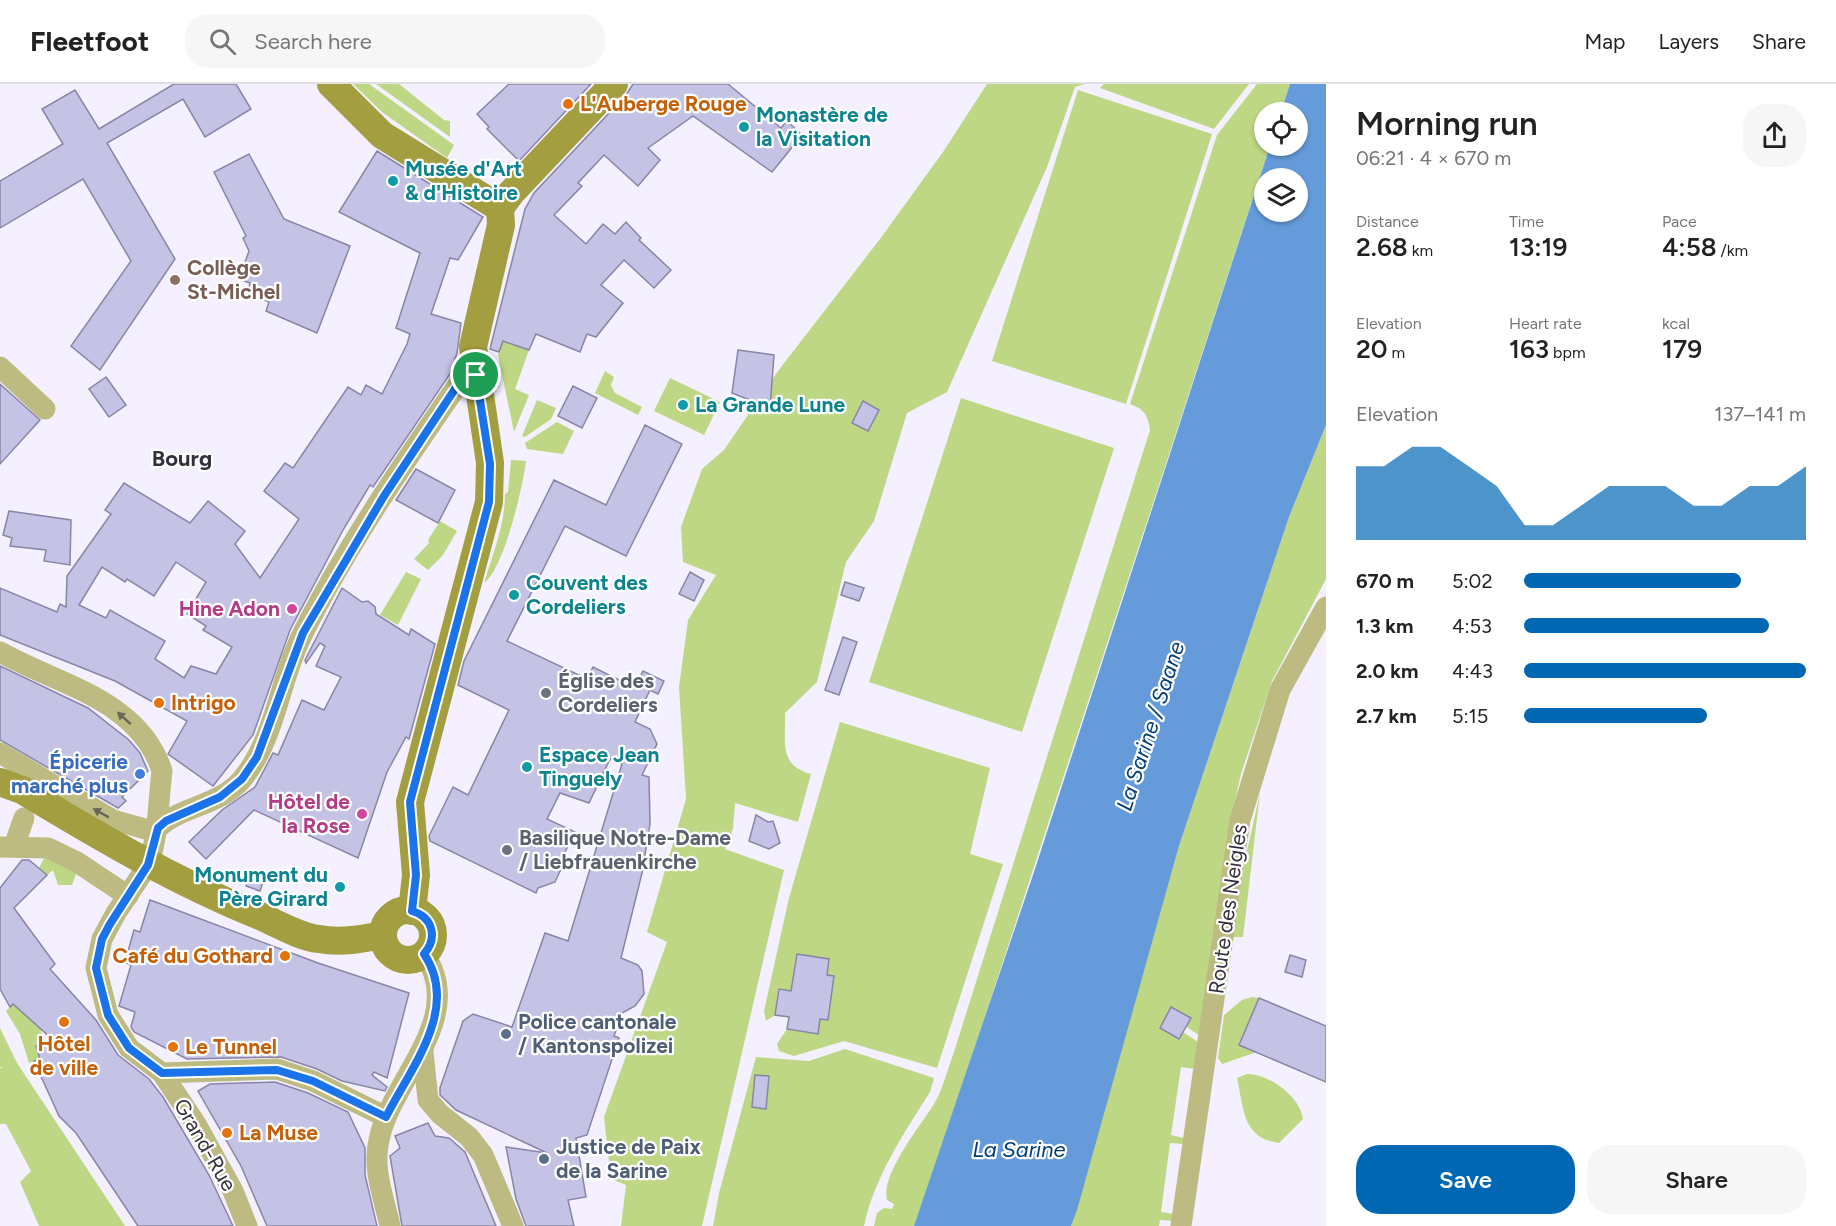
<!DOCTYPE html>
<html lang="en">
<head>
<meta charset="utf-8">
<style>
  body { margin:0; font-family:Figtree,sans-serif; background:#f6f6f6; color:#222; height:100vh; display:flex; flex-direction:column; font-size:22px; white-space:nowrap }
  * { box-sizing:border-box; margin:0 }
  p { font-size:20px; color:#767676 }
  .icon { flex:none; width:33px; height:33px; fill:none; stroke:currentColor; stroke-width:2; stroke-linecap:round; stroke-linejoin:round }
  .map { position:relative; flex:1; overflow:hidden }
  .sheet { display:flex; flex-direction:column; background:#fff; width:510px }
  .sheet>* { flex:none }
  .tools { position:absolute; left:1254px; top:18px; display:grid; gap:12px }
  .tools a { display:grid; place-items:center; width:54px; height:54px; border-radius:50%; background:#fff; box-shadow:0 2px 4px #0004; font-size:30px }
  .pin { position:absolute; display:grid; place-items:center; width:51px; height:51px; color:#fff; margin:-26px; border:3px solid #fff; border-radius:50%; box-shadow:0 2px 6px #0007 }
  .round { display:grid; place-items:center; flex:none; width:63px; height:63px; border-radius:24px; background:#f6f6f6 }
  .summary { display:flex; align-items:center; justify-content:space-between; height:102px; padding:0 30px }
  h1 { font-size:33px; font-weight:600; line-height:45px }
  .stats { display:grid; grid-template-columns:repeat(3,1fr); gap:9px; height:102px; padding:6px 30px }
  .stats div { display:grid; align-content:center }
  .stats b { font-size:26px; font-weight:600 }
  .stats small { font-size:16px; font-weight:400 }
  .stats p { font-size:16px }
  .chart { height:168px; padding:12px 30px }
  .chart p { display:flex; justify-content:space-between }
  .chart svg { width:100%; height:108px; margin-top:6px; fill:#0167b3; opacity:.7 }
  .primary-button { display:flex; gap:12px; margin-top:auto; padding:12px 30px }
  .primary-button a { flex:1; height:69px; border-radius:24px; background:#0167b3; color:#fff; font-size:24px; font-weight:600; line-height:69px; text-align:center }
  .primary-button a+a { background:#f6f6f6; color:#222 }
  ul { padding:0 30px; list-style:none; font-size:20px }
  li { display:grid; grid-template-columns:96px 72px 1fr; align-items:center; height:45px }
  li i { height:15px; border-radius:8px; background:#0167b3 }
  header { display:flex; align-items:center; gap:36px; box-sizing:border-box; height:84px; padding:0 30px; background:#fff; border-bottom:2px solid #e0e0e0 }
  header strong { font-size:28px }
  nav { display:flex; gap:33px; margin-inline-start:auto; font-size:21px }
  .search { width:420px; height:54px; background:#f6f6f6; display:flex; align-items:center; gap:15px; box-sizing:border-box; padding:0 21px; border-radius:24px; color:#767676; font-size:22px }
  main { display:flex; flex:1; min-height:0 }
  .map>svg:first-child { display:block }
</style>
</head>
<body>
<header>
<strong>Fleetfoot</strong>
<div class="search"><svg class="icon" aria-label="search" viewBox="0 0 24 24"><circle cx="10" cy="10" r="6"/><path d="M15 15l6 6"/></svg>Search here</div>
<nav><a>Map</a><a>Layers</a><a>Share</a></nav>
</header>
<main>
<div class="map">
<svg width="1326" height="1142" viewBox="0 0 1326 1142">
  <rect width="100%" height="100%" fill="#f4f0ff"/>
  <g fill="#bdd784">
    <polygon points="353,0 369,0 454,61 447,74 382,28"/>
    <polygon points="376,0 399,0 444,36 450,37 450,53"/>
    <path d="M987,0H1085L1075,3L1047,83L947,308L907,329L874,437L846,478L817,598L785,629C786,658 778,681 811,690L798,738L735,719L733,745L725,765L784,786L702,1142H621L626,1101L611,1095L604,1033L667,858L647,848L686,715L679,603L688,536L716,491L683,478L681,443L702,385L724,366L778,287L880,155L943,68Z"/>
    <polygon points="1104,0 1249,0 1214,45 1100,4"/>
    <path d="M1257,0H1290L1281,28H1264V62H1270L938,1076L914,1142H874L877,1129L884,1124L892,1125L894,1120L887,1116C880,1091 921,1041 934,1020C943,1005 947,987 953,971L1150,346C1148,331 1144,325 1130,320L1217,51Z"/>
    <polygon points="1078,6 1212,50 1126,320 992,277"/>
    <polygon points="503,257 529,266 515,305 529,311 514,348 498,271"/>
    <polygon points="605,287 614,293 611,301 615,309 642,323 638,331 595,309"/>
    <polygon points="670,294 720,318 704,351 654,327"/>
    <polygon points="961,314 1114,364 1022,648 869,598"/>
    <polygon points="537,316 556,324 551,335 525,353 522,352"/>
    <polygon points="557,338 574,347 563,370 527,365 525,359"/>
    <polygon points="1326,341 1326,495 1272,597 1241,690 1232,730 1199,951 1183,941 1180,946 1198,958 1195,985 1181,983 1171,1051 1184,1054 1183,1060 1170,1059 1161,1128 1173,1130 1173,1137 1160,1136 1159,1142 1071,1142 1179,762 1289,433"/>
    <path d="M511,376L526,377C523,402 504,485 484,499C493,470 505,440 505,410L508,408Z"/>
    <polygon points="440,437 457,447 443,471 428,486 414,475 429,459 428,456"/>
    <polygon points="406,488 421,495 398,541 380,531"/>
    <polygon points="840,638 990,684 970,770 1003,780 937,984 844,957 794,972 779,967 777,960 787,945 792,930 775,931 766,937 764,927 789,814"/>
    <polygon points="1260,709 1243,853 1233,853 1245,776"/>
    <polygon points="44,774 78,785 72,801 58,801 53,786 47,791 39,784"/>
    <polygon points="1252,913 1259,914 1239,960 1257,968 1222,980 1218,974 1224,931 1242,916"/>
    <polygon points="13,920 39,941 45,959 36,963 40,975 29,979 20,950 6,927"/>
    <polygon points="0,944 17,979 125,1142 39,1142 20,1098 31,1087 6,1040 0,1040 0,984 3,983 0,983"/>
    <path d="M845,965L934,994L930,1008C904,1049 874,1094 864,1142H713L719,1109L756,973L809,977Z"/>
    <path d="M1247,990C1269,990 1300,1012 1303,1035L1279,1059C1242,1054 1244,1025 1237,994Z"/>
  </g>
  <path fill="#659bdb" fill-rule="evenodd" d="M1290,0H1326V341L1289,433L1179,762L1077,1126L1071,1142H914L1034,788L1270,62H1298V28H1281ZM1264,94H1298V128H1264Z"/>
  <g fill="#c4c2e5" stroke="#8885a6" stroke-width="1.5" fill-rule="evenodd">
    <polygon points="174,0 236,0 251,25 205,53 183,15 107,59 175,175 100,286 71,262 131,177 83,95 0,144 0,97 63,60 42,25 75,6 99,45"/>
    <polygon points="509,0 591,0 519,77 487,45 489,43 477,30"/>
    <polygon points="633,0 728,0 781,44 787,37 802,51 772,88 693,32 648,64 660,76 638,102 604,71 578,99 582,102 554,131 586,160 603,140 615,150 626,138 641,154 639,156 671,186 654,204 624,176 601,201 623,219 596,253 587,250 580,268 536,250 529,266 503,257 499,268 490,265 525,125 534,109 626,11"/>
    <path d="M377,67L483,133L458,176L450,174L431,230L461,239L457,269L450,290L373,403L370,401L343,446L290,546L253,651L213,702L168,670L187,637L115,597L0,551V504L57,528L60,520L66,523L67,492L111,430L105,426L124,399L190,439L208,417L245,447L235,460L260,494L299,435L264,407L285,379L293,384L348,303L361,311L366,301L382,310L407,260L410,250L396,244L420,169L339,128ZM176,478L206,498L187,530L206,542L203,546L232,563L216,590L191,582L184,594L155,575L165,557L110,526L106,534L79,521L102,483L125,498L127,495L154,512Z"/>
    <polygon points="249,70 284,135 350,162 317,249 266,227 269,218 248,208 250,199 239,195 249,167 243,154 246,152 214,88"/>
    <polygon points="738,266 774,271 770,324 732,309"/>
    <polygon points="106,293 126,321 109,333 89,305"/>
    <polygon points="0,300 40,336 0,380"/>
    <polygon points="573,302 597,314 582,344 558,332"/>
    <polygon points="863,317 879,326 868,347 852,339"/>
    <polygon points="645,341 682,360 626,472 565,442 507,557 587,595 593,583 635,604 643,587 664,597 658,610 650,606 635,638 650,645 657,660 642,691 649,693 650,740 642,789 621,874 638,881 642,887 644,910 635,922 622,929 614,952 619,954 587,1051 576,1054 586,1113 568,1116 574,1142 526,1142 516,1115 506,1063 547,1069 456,1026 440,1011 440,1004 463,937 473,930 512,943 545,849 568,857 622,680 610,675 589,719 560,709 547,735 575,748 561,776 562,783 555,798 538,804 536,809 430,757 429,752 453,703 468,711 509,626 458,601 464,577 554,396 606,421"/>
    <polygon points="416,385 455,406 438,439 396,416"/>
    <polygon points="9,427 71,436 70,481 44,477 46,466 10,462 12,454 3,451"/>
    <polygon points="690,488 704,496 694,517 679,510"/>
    <polygon points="845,498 864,504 859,517 841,511"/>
    <polygon points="342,504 362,518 368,517 375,523 376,530 409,551 411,545 435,560 409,655 406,653 387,688 358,774 254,726 206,775 189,758 222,726 255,703 273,669 278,671 302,616 324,626 341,593 316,582 325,562 320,559 306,579 305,576"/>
    <polygon points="843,553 857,558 839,611 825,606"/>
    <polygon points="0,582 88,624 129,656 140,669 148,687 122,713 126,717 118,724 0,656"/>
    <polygon points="756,731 768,738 773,737 780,759 769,765 749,757"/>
    <polygon points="22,776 29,776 47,791 14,824 55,880 50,885 96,936 118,971 149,995 163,1013 209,1091 233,1142 138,1142 76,1049 59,1032 34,977 40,975 36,962 53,956 13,920 10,923 0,905 0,804"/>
    <polygon points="251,787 265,792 260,807 246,802"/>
    <polygon points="150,816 318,879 409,909 387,994 374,988 372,991 387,1003 385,1007 342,997 317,985 281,973 187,975 134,948 131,943 135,928 119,922 131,881 125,878 134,846 140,848"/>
    <polygon points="797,870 829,875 827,891 834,892 828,936 820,935 818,950 787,945 789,933 775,931 779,905 791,907"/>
    <polygon points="1290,871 1306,876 1302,893 1285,888"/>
    <polygon points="1259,914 1326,942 1326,998 1239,961"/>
    <polygon points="1171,923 1191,934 1179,955 1160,944"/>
    <polygon points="755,991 769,992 766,1025 752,1023"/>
    <polygon points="275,998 308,1009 348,1028 365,1064 365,1091 377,1142 267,1142 241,1082 198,1007 210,1000"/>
    <polygon points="428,1039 435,1052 449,1054 465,1068 496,1142 402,1142 390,1072 400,1064 395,1052"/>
  </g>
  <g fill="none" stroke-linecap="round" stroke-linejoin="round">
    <g stroke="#bdbb81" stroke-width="21">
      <polyline points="0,283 45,325"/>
      <path d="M0,568C58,601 139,615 162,687C158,719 159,751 148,781L116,829L102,855L96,884L108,931L129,964L162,989L196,1040L233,1107L247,1142"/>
      <polyline points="0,669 113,736 156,748"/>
      <path d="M158,744C182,721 221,722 243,694C276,653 279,597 302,551C346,463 403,380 459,299L476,291"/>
      <polyline points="14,762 24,734"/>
      <polyline points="0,763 48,764 77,778 128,812"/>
      <polyline points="423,968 428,1016 440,1030 469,1053 483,1071 513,1142"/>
      <polyline points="162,989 277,985 313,997 386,1033"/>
      <path d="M390,1142C384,1114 372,1085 379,1056C391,995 468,934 424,870"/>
      <polyline points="1181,1142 1240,736 1280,606 1326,523"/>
    </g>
    <g stroke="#a39e40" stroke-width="28">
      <polyline points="331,0 382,51 500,124"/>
      <path d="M0,698L22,706C100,753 176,798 260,832C278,840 300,853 319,855C341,859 362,855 383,851"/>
      <circle cx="408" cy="851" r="25"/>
      <polyline points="412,827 416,791 410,718 489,418 490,379 473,263 501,141 500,124 511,109 614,0"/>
    </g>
  </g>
  <defs><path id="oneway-solid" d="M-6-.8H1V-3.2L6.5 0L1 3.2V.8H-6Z" transform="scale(1.5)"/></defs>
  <g fill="#6a6758">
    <use href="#oneway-solid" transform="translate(124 634) rotate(-138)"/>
    <use href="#oneway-solid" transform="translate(101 729) rotate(-151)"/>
  </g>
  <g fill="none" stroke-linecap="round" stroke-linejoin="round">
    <defs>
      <path id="route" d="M476,291L490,380L489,418L410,718L416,791L412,827C433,833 438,854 424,870C461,924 410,985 386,1033L313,997L277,986L162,989L129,964L108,931L96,884L102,855L110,840L148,781L158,744L166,737L220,713L242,695L257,673L303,549L384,412L459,299Z"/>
    </defs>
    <use href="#route" stroke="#fff" stroke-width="12"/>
    <use href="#route" stroke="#1a73e8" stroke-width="8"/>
  </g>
  <g fill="#e8710a" stroke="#fff" stroke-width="2">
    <circle cx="568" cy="20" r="6"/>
    <circle cx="159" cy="619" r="6"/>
    <circle cx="285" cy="872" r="6"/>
    <circle cx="64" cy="938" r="6"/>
    <circle cx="173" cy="963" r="6"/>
    <circle cx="227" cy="1049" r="6"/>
  </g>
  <g fill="#0f9aa8" stroke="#fff" stroke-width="2">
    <circle cx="744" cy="43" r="6"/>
    <circle cx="393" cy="97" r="6"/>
    <circle cx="683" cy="321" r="6"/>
    <circle cx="514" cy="511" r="6"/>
    <circle cx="527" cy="683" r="6"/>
    <circle cx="340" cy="803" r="6"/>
  </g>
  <circle fill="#8d6e63" stroke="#fff" stroke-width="2" cx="175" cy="196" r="6"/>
  <g fill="#d1479c" stroke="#fff" stroke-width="2">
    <circle cx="292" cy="525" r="6"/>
    <circle cx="362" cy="730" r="6"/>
  </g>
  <g fill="#6b7280" stroke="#fff" stroke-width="2">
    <circle cx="546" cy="609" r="6"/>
    <circle cx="507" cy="766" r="6"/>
  </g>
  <circle fill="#3f7fe0" stroke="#fff" stroke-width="2" cx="140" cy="690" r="6"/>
  <g fill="#5c6f8a" stroke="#fff" stroke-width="2">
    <circle cx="506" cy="950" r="6"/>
    <circle cx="544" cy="1075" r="6"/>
  </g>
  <g text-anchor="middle" stroke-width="4.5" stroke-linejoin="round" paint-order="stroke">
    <g font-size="21" font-weight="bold" fill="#c56008" stroke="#fff" text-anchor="start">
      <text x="580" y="27">L'Auberge Rouge</text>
      <text x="171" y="626">Intrigo</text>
      <text x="273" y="879" text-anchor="end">Café du Gothard</text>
      <text x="64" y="967" text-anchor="middle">Hôtel<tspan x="64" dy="24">de ville</tspan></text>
      <text x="185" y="970">Le Tunnel</text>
      <text x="239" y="1056">La Muse</text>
    </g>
    <g font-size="21" font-weight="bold" fill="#0d838f" stroke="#fff" text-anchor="start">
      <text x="756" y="38">Monastère de<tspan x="756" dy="24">la Visitation</tspan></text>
      <text x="405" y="92">Musée d'Art<tspan x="405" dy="24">&amp; d'Histoire</tspan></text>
      <text x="695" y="328">La Grande Lune</text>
      <text x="526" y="506">Couvent des<tspan x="526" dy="24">Cordeliers</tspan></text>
      <text x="539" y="678">Espace Jean<tspan x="539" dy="24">Tinguely</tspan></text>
      <text x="328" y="798" text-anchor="end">Monument du<tspan x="328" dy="24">Père Girard</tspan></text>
    </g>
    <g font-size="21" font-weight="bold" fill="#785e54" stroke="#fff" text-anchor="start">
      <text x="187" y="191">Collège<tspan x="187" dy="24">St-Michel</tspan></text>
    </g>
    <g font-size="21" font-weight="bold" fill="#b23c85" stroke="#fff" text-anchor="end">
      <text x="280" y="532">Hine Adon</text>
      <text x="350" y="725">Hôtel de<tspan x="350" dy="24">la Rose</tspan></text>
    </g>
    <g font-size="21" font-weight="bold" fill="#5b616d" stroke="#fff" text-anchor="start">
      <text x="558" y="604">Église des<tspan x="558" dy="24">Cordeliers</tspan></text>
      <text x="519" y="761">Basilique Notre-Dame<tspan x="519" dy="24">/ Liebfrauenkirche</tspan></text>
    </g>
    <g font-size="21" font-weight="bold" fill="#366cbe" stroke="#fff" text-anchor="end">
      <text x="128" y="685">Épicerie<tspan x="128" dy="24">marché plus</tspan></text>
    </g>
    <g font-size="21" fill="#332f3d" stroke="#fff">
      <text transform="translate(1228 825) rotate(-82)" y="7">Route des Neigles</text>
      <text transform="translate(205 1061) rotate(60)" y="7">Grand-Rue</text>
    </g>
    <g font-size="21" font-weight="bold" fill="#4e5e75" stroke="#fff" text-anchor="start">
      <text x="518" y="945">Police cantonale<tspan x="518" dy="24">/ Kantonspolizei</tspan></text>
      <text x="556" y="1070">Justice de Paix<tspan x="556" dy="24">de la Sarine</tspan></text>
    </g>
    <g font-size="22" font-weight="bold" fill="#332f3d" stroke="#fff">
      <text x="182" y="382">Bourg</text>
    </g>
    <g font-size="22" font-style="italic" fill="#013e78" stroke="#fff">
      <text transform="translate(1150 642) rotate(-72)" y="8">La Sarine / Saane</text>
      <text x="1019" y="1073">La Sarine</text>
    </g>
  </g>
</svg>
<div class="tools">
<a><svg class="icon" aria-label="locate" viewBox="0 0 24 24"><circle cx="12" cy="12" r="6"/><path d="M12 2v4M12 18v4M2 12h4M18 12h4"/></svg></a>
<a><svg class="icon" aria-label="layers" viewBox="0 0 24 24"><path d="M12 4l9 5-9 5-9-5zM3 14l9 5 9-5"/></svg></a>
</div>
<div class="pin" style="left:476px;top:291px;background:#1e9e55"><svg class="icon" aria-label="arrive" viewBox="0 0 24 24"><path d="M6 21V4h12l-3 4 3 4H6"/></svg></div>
</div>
<section class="sheet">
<div class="summary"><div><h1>Morning run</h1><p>06:21 · 4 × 670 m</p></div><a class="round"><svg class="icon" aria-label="share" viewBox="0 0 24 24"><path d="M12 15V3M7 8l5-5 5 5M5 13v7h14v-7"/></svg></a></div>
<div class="stats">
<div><p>Distance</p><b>2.68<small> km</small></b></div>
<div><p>Time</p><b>13:19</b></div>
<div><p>Pace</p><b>4:58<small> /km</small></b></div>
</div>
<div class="stats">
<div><p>Elevation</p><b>20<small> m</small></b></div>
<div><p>Heart rate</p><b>163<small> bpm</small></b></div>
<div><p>kcal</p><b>179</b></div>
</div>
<div class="chart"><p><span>Elevation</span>137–141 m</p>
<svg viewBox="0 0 160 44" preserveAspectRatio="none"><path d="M0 44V14L10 14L20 6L30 6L40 14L50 22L60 38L70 38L80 30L90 22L100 22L110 22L120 30L130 30L140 22L150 22L160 14V44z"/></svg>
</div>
<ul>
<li><b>670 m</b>5:02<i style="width:77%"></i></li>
<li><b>1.3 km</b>4:53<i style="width:87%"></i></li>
<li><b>2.0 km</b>4:43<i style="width:100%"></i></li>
<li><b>2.7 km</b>5:15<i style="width:65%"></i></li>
</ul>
<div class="primary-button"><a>Save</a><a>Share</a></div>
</section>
</main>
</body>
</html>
